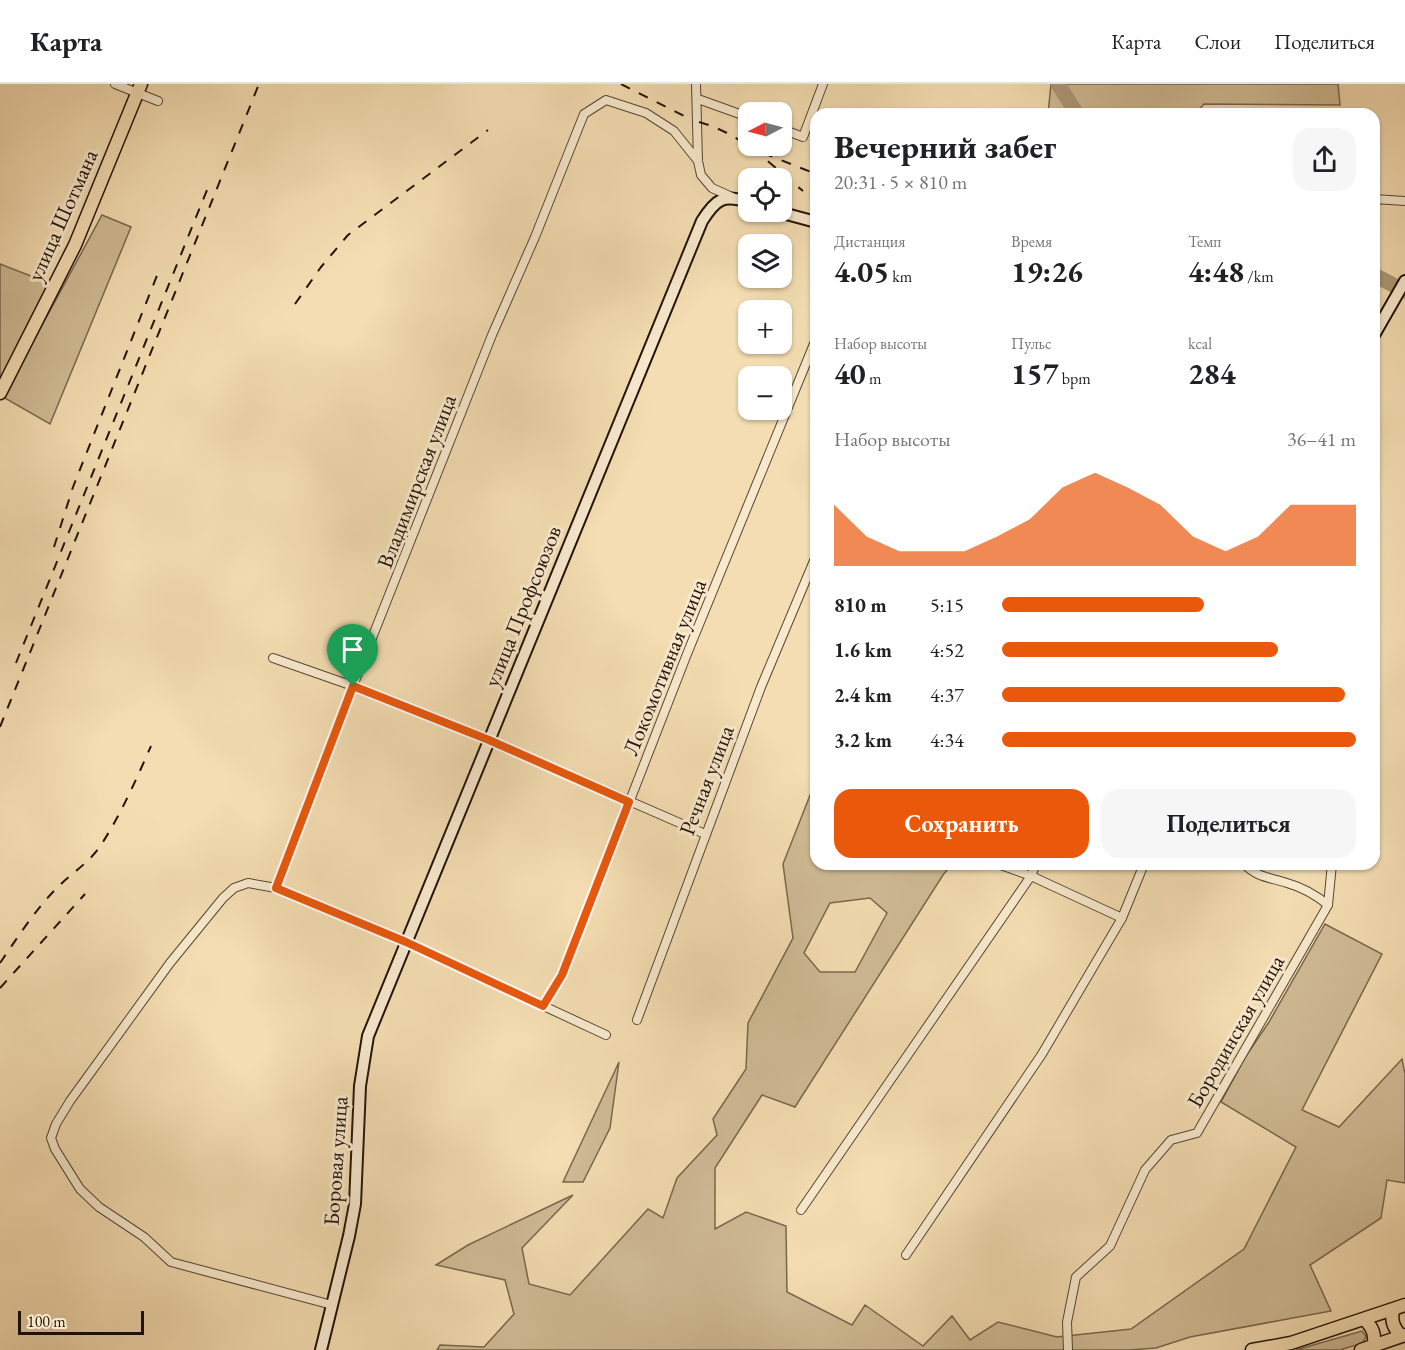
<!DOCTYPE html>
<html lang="ru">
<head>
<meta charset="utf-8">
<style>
  body { margin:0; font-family:"EB Garamond",serif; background:#f6f6f6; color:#202124; height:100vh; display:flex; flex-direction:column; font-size:22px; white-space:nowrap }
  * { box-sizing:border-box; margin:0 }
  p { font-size:20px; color:#757577 }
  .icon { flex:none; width:33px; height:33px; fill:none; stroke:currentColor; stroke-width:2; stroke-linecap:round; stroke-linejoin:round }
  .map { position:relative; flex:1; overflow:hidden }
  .details { position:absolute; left:810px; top:24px; width:570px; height:762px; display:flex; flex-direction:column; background:#fff; border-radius:18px; box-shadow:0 2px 4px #0004 }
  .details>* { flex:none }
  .needle { width:39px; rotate:264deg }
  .tools { position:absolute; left:738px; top:18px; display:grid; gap:12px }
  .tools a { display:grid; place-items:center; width:54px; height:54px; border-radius:12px; background:#fff; box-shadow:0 2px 4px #0004; font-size:30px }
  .scale { position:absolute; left:18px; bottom:15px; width:126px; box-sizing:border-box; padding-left:6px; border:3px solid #221308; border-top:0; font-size:16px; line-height:21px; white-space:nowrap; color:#221308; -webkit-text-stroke:4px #f8e9cd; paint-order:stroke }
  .pin { position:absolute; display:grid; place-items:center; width:51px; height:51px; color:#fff; margin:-62px -26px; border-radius:50% 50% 50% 0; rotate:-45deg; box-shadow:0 0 6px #0007 }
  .pin .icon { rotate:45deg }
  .round { display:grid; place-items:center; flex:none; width:63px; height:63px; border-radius:18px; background:#f6f6f6 }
  .summary { display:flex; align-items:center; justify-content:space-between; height:102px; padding:0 24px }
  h1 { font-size:33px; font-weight:700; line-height:45px }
  .figures { display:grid; grid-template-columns:repeat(3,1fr); gap:9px; height:102px; padding:6px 24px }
  .figures div { display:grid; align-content:center }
  .figures b { font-size:30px; font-weight:700 }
  .figures small { font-size:16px; font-weight:400 }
  .figures p { font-size:16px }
  .chart { height:168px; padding:12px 24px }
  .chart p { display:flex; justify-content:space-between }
  .chart svg { width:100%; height:108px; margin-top:6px; fill:#ea580c; opacity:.7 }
  .button { display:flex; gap:12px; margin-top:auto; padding:12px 24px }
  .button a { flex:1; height:69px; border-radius:18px; background:#ea580c; color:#fff; font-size:24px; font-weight:700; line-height:69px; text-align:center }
  .button a+a { background:#f6f6f6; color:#202124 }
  ul { padding:0 24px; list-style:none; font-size:20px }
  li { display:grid; grid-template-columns:96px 72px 1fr; align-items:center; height:45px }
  li i { height:15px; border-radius:8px; background:#ea580c }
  header { display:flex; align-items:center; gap:36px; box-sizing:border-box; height:84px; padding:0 30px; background:#fff; border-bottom:2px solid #e0e0e0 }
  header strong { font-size:28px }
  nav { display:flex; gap:33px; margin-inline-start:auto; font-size:21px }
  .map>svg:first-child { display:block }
</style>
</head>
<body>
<header>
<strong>Карта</strong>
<nav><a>Карта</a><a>Слои</a><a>Поделиться</a></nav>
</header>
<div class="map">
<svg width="1405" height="1266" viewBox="0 0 1405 1266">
  <rect width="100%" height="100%" fill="#f4ddb2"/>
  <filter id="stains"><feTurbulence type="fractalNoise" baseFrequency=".00333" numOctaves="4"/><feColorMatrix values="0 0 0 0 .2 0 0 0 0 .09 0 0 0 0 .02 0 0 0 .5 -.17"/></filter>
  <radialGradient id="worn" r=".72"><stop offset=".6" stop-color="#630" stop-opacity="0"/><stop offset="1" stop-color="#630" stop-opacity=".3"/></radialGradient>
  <g fill="#d0bb95" stroke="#79674e" stroke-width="1.5" fill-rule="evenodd">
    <polygon points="1051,0 1338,0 1340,21 1204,20 1195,30 1048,30"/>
    <polygon points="102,131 131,143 50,340 3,313"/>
    <polygon points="0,180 51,200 0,302"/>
    <path d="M816,696V780H952L943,791L795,1023L762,1011L715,1084V1145L746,1128L786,1142L787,1208L852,1241L865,1221L923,1262L952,1232L970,1256L998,1238L1057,1253L1131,1245L1244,1165L1296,1063L1221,1018L1246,972L1269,938L1325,840L1382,870L1302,1026L1339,1043L1402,975L1405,990V1099L1387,1096L1381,1134L1310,1181L1331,1227L1190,1253L1156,1264L1129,1266H437L440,1261L484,1263L514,1230L505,1196L436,1181L468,1161L573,1111L522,1164L529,1200L570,1211L648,1125L663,1134L677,1094L717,1051L713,1035L746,985L748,939L793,854L783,780ZM870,814L887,829L855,888H820L804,869L830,819Z"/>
    <polygon points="619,978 610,1044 583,1098 563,1098"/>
    <polygon points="1362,1247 1366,1252 1363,1259 1340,1266 1296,1266"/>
  </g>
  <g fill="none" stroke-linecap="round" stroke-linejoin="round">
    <g stroke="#ad9878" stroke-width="15">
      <polyline points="1058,0 1077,30"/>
      <polyline points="1374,191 1405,207"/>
    </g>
    <defs>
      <g id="minor">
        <polyline points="115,0 158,17"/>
        <polyline points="696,0 698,77 701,91 712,104 732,113"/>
        <polyline points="698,15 748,33"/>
        <polyline points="782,45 803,53 823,0"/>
        <polyline points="1374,115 1405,117"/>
        <polyline points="273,574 353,602 489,656 705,750"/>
        <polyline points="998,780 1031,792 1122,834"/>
        <path d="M1244,780C1258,794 1269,793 1287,799C1301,803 1316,811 1328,821"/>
        <polyline points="276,804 353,602 492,251 535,153 584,30 606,16 646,29 674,47 698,77"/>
        <polyline points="543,923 562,891 687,570 816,255"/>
        <polyline points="637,936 761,603 816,472"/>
        <polyline points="801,1126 1031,792 1036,780"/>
        <polyline points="906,1171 1042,970 1122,834 1144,780"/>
        <polyline points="332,1221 171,1178 144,1153 99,1123 80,1105 55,1065 51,1054 56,1040 70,1017 170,879 223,814 234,804 248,799 276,804 406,858 606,951"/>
        <polyline points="1068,1266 1067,1238 1076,1193 1110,1162 1145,1086 1171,1056 1197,1049 1328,821 1332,780"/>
      </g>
      <g id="secondary">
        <polyline points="779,128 816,138"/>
        <polyline points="1374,251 1405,197"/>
        <path d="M321,1266L349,1152L355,1120L360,1002L368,952L702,137C716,115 723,110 748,118"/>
      </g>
      <g id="primary">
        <polyline points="0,309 75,161 141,0"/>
        <path d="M1393,1226C1391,1237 1393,1243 1401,1252"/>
        <path d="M1365,1236C1373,1244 1375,1250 1374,1262"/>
        <polyline points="1252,1266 1291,1259 1405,1221"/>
        <polyline points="1361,1266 1405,1251"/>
      </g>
    </defs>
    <use href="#minor" stroke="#564632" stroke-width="10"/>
    <use href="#secondary" stroke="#221308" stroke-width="14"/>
    <use href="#primary" stroke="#221308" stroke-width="15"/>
    <use href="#minor" stroke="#f8e9cd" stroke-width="8"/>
    <use href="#secondary" stroke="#f8e9cd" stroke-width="10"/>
    <use href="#primary" stroke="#f4ddb2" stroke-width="12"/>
    <g stroke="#221308" stroke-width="2" stroke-dasharray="10 10" stroke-linecap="butt">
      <polyline points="621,0 686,33"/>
      <path d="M699,38C742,50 769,79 803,107"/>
      <polyline points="773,62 778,63"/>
      <polyline points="763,69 816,90"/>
      <polyline points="295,220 321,183 348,151 488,46"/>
      <polyline points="54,463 73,403 158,189"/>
      <polyline points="16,579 207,106"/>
      <polyline points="0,643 259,0"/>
      <path d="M0,879C18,853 36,824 59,802C73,788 90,778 101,761C121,730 136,696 151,662"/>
      <polyline points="0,904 85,810"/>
    </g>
  </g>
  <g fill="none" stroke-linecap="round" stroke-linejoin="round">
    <defs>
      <polygon id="route" points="353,602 489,656 629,718 562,891 543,922 406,858 276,804"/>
    </defs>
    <use href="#route" stroke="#fff" stroke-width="12"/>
    <use href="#route" stroke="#ea580c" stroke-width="8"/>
  </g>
  <g text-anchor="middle" stroke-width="6" stroke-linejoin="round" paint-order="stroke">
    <g font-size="22" fill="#221308" stroke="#f8e9cd">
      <text transform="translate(62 131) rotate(-66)" y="8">улица Шотмана</text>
      <text transform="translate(416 397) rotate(-69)" y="8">Владимирская улица</text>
      <text transform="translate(522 522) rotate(-68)" y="8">улица Профсоюзов</text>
      <text transform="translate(664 583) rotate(-68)" y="8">Локомотивная улица</text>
      <text transform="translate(706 696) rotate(-69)" y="8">Речная улица</text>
      <text transform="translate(1235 947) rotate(-60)" y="8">Бородинская улица</text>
      <text transform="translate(335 1077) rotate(-86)" y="8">Боровая улица</text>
    </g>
  </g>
  <rect width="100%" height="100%" filter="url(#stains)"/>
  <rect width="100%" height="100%" fill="url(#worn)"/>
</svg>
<div class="tools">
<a><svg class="needle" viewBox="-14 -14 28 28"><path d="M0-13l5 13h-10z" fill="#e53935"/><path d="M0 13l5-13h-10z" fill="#757577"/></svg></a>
<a><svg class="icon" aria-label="locate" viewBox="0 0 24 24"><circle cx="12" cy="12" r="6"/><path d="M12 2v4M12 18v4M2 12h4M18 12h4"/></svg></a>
<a><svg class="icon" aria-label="layers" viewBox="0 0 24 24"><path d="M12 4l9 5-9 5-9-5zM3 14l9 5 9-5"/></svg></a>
<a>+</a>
<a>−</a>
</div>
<div class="scale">100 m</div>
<div class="pin" style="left:353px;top:602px;background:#1e9e55"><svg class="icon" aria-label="arrive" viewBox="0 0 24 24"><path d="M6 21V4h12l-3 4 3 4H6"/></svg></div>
<section class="details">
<div class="summary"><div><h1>Вечерний забег</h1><p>20:31 · 5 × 810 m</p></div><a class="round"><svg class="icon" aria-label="share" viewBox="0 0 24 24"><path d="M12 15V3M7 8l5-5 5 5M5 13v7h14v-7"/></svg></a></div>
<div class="figures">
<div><p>Дистанция</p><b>4.05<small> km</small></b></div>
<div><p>Время</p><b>19:26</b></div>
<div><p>Темп</p><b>4:48<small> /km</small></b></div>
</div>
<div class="figures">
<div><p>Набор высоты</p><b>40<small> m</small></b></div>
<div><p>Пульс</p><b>157<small> bpm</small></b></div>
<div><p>kcal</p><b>284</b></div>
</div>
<div class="chart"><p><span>Набор высоты</span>36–41 m</p>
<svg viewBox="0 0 160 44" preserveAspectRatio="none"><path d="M0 44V19L10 32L20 38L30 38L40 38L50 32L60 25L70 12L80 6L90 12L100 19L110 32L120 38L130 32L140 19L150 19L160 19V44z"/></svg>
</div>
<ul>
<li><b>810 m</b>5:15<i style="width:57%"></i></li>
<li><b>1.6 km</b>4:52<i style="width:78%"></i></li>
<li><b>2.4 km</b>4:37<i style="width:97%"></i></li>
<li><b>3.2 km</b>4:34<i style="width:100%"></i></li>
</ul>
<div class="button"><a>Сохранить</a><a>Поделиться</a></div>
</section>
</div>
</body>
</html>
